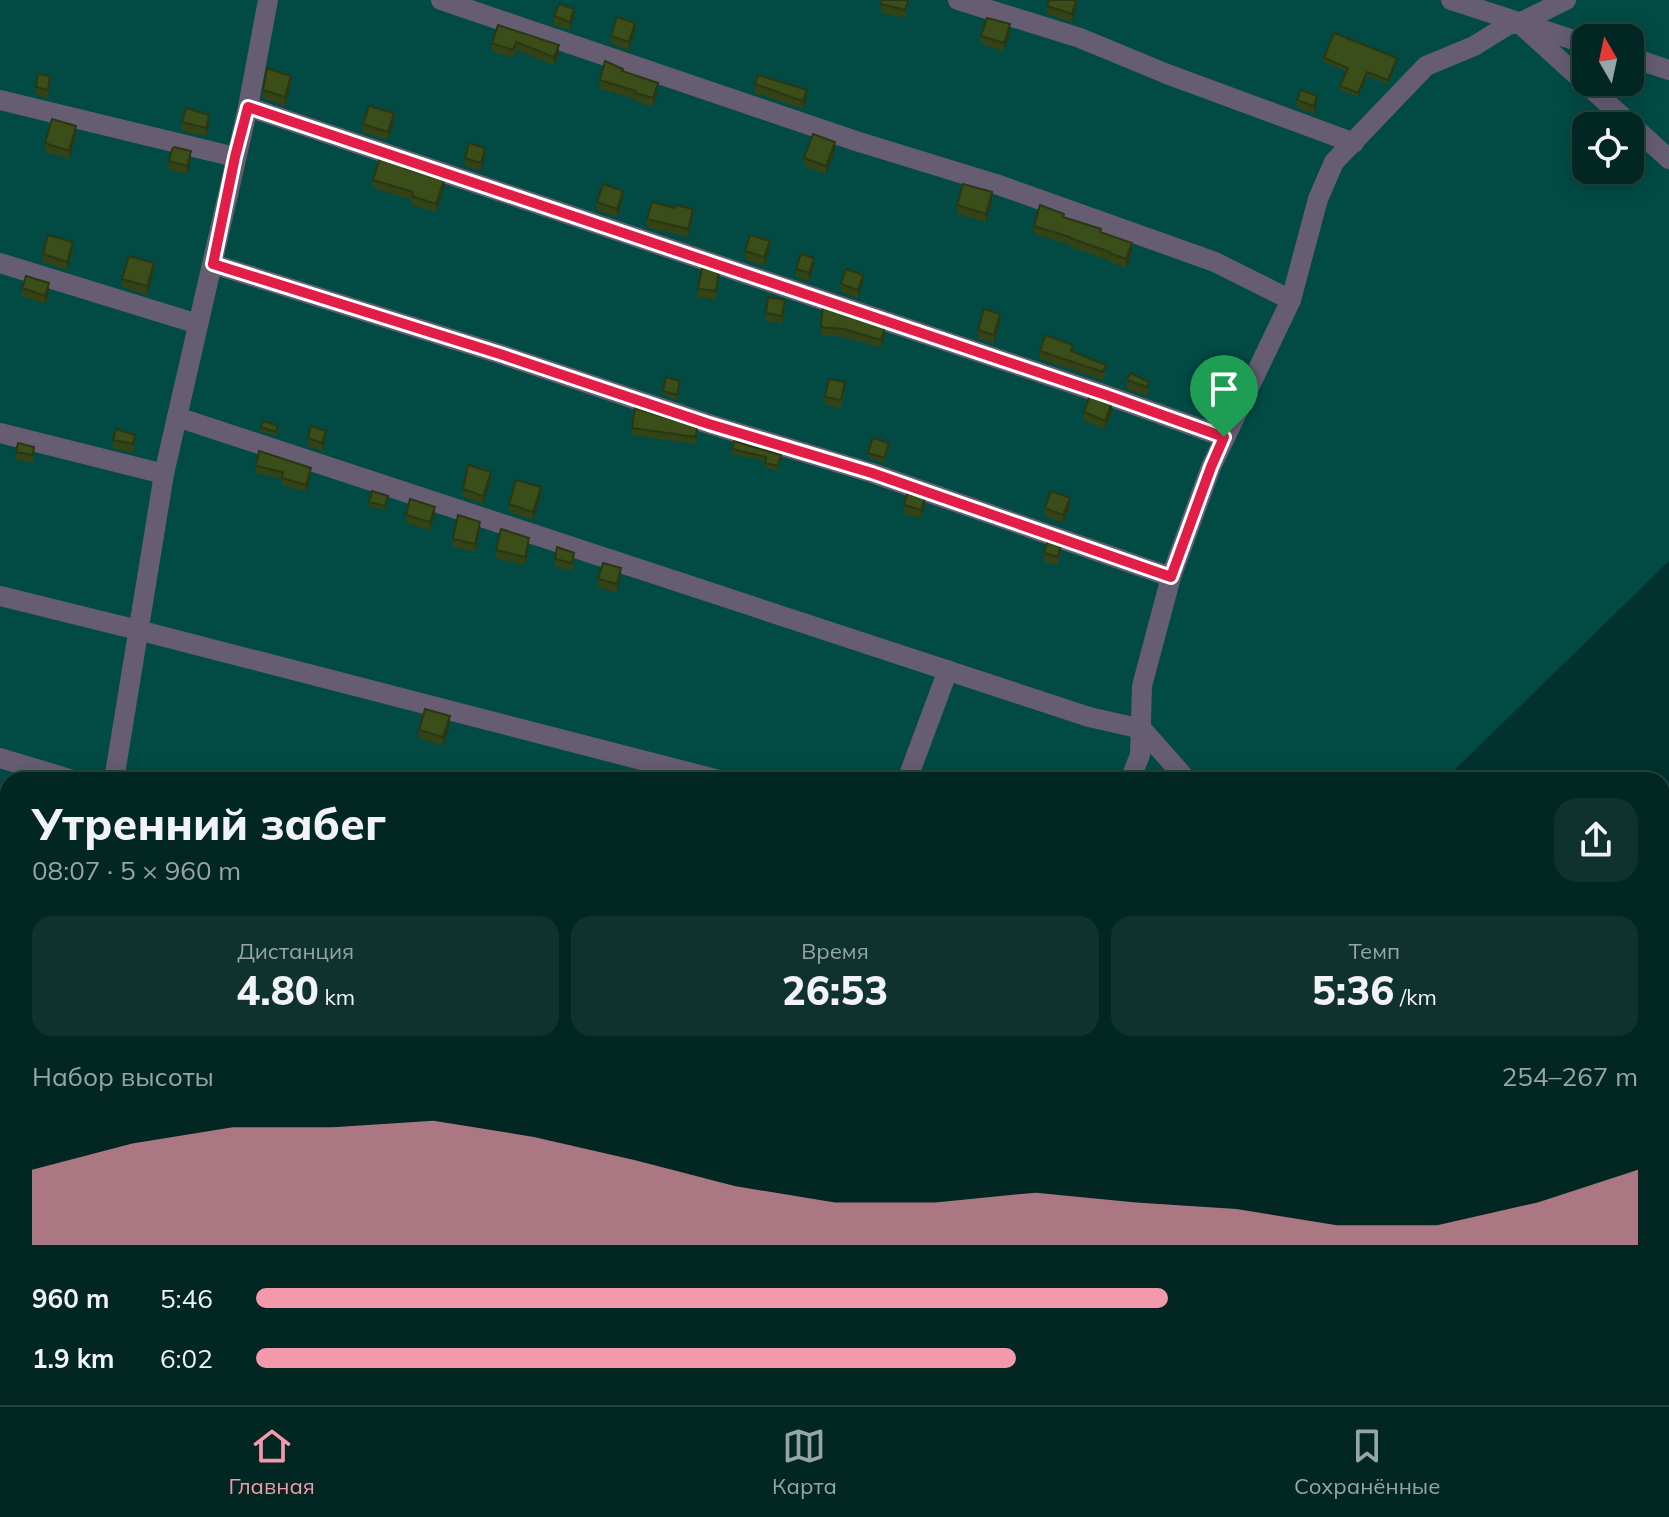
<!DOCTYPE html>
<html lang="ru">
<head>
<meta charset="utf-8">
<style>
  body { margin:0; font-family:Mulish,sans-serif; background:#10322f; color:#f1f3f6; height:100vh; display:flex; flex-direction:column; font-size:30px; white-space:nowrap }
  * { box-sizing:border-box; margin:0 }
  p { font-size:26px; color:#96a5a5 }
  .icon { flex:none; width:44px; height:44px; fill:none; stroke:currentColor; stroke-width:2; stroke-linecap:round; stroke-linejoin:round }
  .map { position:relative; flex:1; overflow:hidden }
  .side { position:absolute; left:0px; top:772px; width:1670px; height:634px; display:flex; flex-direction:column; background:#022622; border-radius:24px 24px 0 0; box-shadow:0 4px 20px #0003,0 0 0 2px #234340 }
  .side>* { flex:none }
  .needle { width:52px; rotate:351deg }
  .fabs { position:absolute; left:1572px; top:24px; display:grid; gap:16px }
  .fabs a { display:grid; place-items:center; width:72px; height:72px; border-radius:16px; background:#022622; box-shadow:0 4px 20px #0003,0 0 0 2px #234340; font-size:40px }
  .pin { position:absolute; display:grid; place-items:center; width:68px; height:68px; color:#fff; margin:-82px -34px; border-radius:50% 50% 50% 0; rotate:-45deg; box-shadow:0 0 8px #0007 }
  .pin .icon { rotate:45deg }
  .round { display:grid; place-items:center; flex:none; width:84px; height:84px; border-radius:24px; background:#10322f }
  .overview { display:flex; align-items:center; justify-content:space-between; height:136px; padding:0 32px }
  h1 { font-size:44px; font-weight:800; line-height:60px }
  .stats { display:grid; grid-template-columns:repeat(3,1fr); gap:12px; height:136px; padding:8px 32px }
  .stats div { display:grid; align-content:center; border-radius:20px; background:#10322f; text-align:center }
  .stats b { font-size:40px; font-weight:800 }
  .stats small { font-size:22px; font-weight:400 }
  .stats p { font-size:22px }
  .chart { height:224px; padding:16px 32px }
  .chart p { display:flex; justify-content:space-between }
  .chart svg { width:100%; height:144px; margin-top:8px; fill:#f29aac; opacity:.7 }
  ul { padding:0 32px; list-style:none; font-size:26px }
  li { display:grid; grid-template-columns:128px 96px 1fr; align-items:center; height:60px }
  li i { height:20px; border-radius:10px; background:#f29aac }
  .menu { display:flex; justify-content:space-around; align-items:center; height:112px; border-top:2px solid #234340; background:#022622; font-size:22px; color:#96a5a5 }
  .menu a { display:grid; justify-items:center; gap:4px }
  .menu .selected { color:#f29aac }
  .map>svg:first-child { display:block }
</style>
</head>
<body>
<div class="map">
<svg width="1669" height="1405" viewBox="0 0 1669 1405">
  <rect width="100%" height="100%" fill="#02322e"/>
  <path fill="#024b45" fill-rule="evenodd" d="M0,0H1669V561L1444,780H8V1331L0,1334ZM1586,38H1630V82H1586ZM1586,126H1630V170H1586Z"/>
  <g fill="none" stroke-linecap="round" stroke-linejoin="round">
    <g stroke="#675d72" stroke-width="20">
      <polyline points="441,0 856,141 996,184 1215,262 1291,300"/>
      <polyline points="958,0 1080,38 1167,74 1354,143"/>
      <polyline points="1451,0 1586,44"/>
      <polyline points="1519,23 1669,159"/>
      <polyline points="1630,57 1669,70"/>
      <polyline points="0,100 235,157"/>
      <polyline points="248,107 1106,395 1224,437"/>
      <polyline points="0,263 198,324"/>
      <polyline points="213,264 500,354 709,424 872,473 1171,577"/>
      <polyline points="177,417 1089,717 1142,729 1187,780"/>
      <polyline points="0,433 164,474"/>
      <polyline points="0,596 138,630 719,780"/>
      <polyline points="0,758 73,780"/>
      <polyline points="114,780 164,474 248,107 268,0"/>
      <polyline points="907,780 948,670"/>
      <polyline points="1130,780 1140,755 1142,686 1171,577 1211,467 1291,300 1318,199 1334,162 1426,66 1474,46 1508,25 1519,23 1566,0"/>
      <polyline points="0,924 8,926"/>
      <polyline points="0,1064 8,1060"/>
      <polyline points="0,1134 8,1136"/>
      <polyline points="1662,1195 1669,1199"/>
    </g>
  </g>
  <g fill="#334316">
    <polygon points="882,0 909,0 905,18 881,13"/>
    <polygon points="1077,0 1077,6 1072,22 1047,14 1047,6"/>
    <polygon points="554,16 574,17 570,30 554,25"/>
    <polygon points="498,25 559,54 554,65 516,50 513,58 492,51 492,43"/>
    <polygon points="635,31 629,50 611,44 611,36"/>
    <polygon points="1010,33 1004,51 981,44 981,36"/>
    <polygon points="1324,58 1397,62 1388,84 1367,76 1358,97 1340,90 1340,86 1346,71 1324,62"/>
    <polygon points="623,72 658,91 653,107 635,101 635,99 600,89 600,80"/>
    <polygon points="291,84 285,106 263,98 263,90"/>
    <polygon points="755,84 807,98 803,109 755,93"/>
    <polygon points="50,85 48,98 36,95 36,87"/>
    <polygon points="1297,100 1317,105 1314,114 1297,108"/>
    <polygon points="182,122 209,123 206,136 182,131"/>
    <polygon points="394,122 388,140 363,132 363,124"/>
    <polygon points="76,135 69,159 45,152 45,143"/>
    <polygon points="835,150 826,174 804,166 804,158"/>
    <polygon points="485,157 481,171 465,166 465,158"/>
    <polygon points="191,160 187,174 169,170 169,161"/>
    <polygon points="405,168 444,188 436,212 412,205 412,200 373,188 373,180"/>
    <polygon points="623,199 617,217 597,210 597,202"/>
    <polygon points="992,201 986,222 957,214 957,205"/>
    <polygon points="693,217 688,237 647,227 647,219"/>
    <polygon points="1064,217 1101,232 1132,251 1126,268 1109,262 1109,260 1070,247 1070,245 1034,234 1034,226"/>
    <polygon points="770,249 764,266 745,259 745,251"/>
    <polygon points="73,250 67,270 43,262 43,254"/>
    <polygon points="814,266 809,281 796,277 796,269"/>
    <polygon points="154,271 147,295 122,287 122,279"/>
    <polygon points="719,279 716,300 698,297 698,289"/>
    <polygon points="863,283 858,298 841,292 841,284"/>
    <polygon points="22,288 49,292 45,304 22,296"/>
    <polygon points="823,305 885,335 881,348 844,337 821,335"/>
    <polygon points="785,308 782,324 766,321 766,313"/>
    <polygon points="1000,322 994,344 978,338 978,330"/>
    <polygon points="1040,351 1073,352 1106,374 1103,380 1040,359"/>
    <polygon points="1130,373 1149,390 1147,396 1127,389 1127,380"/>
    <polygon points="680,385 677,400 663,395 663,391"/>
    <polygon points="845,391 841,408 825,405 825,397"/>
    <polygon points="1112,411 1105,429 1084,421 1084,412"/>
    <polygon points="261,427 278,431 276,436 261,431"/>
    <polygon points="632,428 697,434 696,444 632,435"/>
    <polygon points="308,438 326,439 322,451 308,446"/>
    <polygon points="113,440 135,443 133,453 113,448"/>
    <polygon points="889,448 884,463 868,457 868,453"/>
    <polygon points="732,449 781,459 778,471 765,467 765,461 732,454"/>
    <polygon points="16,452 34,455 33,463 16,460"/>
    <polygon points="256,466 311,475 306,492 282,485 282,479 256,473"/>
    <polygon points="491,480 483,504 463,497 463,489"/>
    <polygon points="541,495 533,520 509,512 509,504"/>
    <polygon points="388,500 385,510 369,507 369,502"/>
    <polygon points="904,505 925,505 921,518 904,514"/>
    <polygon points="1070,506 1063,523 1045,516 1045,508"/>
    <polygon points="406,515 435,515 430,530 406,523"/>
    <polygon points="480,530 475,552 453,547 453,539"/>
    <polygon points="529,547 525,565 496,558 496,550"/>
    <polygon points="1061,552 1058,565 1044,562 1044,553"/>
    <polygon points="555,559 574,561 572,571 555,567"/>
    <polygon points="621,577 617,593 598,587 598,579"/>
    <polygon points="450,724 443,746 419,738 419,730"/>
    <polygon points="0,793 8,794 8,838 0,837"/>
  </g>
  <g fill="#293712">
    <polygon points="1076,0 1077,6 1072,22 1072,14"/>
    <polygon points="574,9 574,17 570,30 570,22"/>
    <polygon points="635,23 635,31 629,50 629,42"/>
    <polygon points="1010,24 1010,33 1004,51 1004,43"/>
    <polygon points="559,45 559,54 554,65 554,57"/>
    <polygon points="1397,58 1397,62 1388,84 1388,80"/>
    <polygon points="1367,72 1367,76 1358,97 1358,93"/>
    <polygon points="291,76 291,84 285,106 285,97"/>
    <polygon points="658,83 658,91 653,107 653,98"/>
    <polygon points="807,90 807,98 803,109 803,101"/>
    <polygon points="1317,96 1317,105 1314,114 1314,106"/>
    <polygon points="394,113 394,122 388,140 388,132"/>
    <polygon points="209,115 209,123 206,136 206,128"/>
    <polygon points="76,126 76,135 69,159 69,151"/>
    <polygon points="835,142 835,150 826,174 826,166"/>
    <polygon points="485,148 485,157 481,171 481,163"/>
    <polygon points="191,151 191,160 187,174 187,166"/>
    <polygon points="444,180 444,188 436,212 436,204"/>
    <polygon points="623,191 623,199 617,217 617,209"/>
    <polygon points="992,192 992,201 986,222 986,214"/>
    <polygon points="693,209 693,217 688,237 688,229"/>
    <polygon points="770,241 770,249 764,266 764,257"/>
    <polygon points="73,242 73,250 67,270 67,262"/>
    <polygon points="1132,243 1132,251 1126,268 1126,259"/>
    <polygon points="814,258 814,266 809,281 809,273"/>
    <polygon points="154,263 154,271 147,295 147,286"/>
    <polygon points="863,275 863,283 858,298 858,290"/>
    <polygon points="49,283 49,292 45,304 45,296"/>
    <polygon points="1000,314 1000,322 994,344 994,335"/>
    <polygon points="885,326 885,335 881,348 881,340"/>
    <polygon points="1112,402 1112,411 1105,429 1105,421"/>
    <polygon points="326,431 326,439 322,451 322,443"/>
    <polygon points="311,468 311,475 306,492 306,485"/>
    <polygon points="491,472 491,480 483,504 483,496"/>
    <polygon points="541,487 541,495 533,520 533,512"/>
    <polygon points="925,497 925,505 921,518 921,510"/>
    <polygon points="1070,498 1070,506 1063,523 1063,515"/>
    <polygon points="435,507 435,515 430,530 430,522"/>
    <polygon points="480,522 480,530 475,552 475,544"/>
    <polygon points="529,538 529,547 525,565 525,557"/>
    <polygon points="621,568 621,577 617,593 617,584"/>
    <polygon points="450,716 450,724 443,746 443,737"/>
  </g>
  <g fill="#3b4e19" stroke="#293712" stroke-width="2">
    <polygon points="882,0 908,0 905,10 881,4"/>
    <polygon points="1049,0 1076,0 1072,14 1047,6"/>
    <polygon points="559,4 574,9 570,22 554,16"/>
    <polygon points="617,17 635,23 629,42 611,36"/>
    <polygon points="987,18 1010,24 1004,43 981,36"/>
    <polygon points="498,25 559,45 554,57 516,42 513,50 492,43"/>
    <polygon points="1334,33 1397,58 1388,80 1367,72 1358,93 1340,86 1348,68 1324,58"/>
    <polygon points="605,61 623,69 622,71 658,83 653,98 635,93 636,91 600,80"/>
    <polygon points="267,68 291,76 285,97 263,90"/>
    <polygon points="38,74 50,76 48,90 36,87"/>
    <polygon points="758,75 807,90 803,101 755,84"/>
    <polygon points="1301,90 1317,96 1314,106 1297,100"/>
    <polygon points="369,106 394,113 388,132 363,124"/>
    <polygon points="186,108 209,115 206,128 182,122"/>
    <polygon points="52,119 76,126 69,151 45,143"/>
    <polygon points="813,134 835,142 826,166 804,158"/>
    <polygon points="469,143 485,148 481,163 465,158"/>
    <polygon points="174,147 191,151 187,166 169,161 172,149"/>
    <polygon points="380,157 405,165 404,168 444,180 436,204 412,196 413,192 373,180"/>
    <polygon points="603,184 623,191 617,209 597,202"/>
    <polygon points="963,184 992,192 986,214 957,205"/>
    <polygon points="652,202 675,208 676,205 693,209 688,229 647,219"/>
    <polygon points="1040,205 1064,214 1063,217 1101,229 1100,232 1132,243 1126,259 1109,253 1110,252 1070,238 1070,237 1034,226"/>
    <polygon points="48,235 73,242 67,262 43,254"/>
    <polygon points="750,235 770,241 764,257 745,251"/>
    <polygon points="801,254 814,258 809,273 796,269"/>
    <polygon points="129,256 154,263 147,286 122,279"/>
    <polygon points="702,268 719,271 716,291 698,289"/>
    <polygon points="846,269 863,275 858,290 841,284"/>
    <polygon points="26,276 49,283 45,296 22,288"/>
    <polygon points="768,297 785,300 782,316 766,313"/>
    <polygon points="823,305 885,326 881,340 844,329 821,327"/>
    <polygon points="984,309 1000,314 994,335 978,330"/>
    <polygon points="1045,335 1073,345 1071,351 1106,365 1103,372 1040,351"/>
    <polygon points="1130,373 1149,382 1147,387 1127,380"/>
    <polygon points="666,377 680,381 677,395 663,391"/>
    <polygon points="829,379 845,382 841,400 825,397"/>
    <polygon points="1090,395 1112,402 1105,421 1084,412"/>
    <polygon points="635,408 697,427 696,437 632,428"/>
    <polygon points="263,421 278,426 276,432 261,427"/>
    <polygon points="311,426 326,431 322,443 308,438"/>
    <polygon points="116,429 135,435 133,444 113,440"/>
    <polygon points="873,438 889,443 884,458 868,453"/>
    <polygon points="734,441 781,455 778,466 765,463 766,457 732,449"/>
    <polygon points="18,443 34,447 33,455 16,452"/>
    <polygon points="259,451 311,468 306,485 282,478 283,472 256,466"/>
    <polygon points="468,465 491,472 483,496 463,489"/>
    <polygon points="516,480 541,487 533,512 509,504"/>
    <polygon points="372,491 388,496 385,506 369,502"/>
    <polygon points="908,491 925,497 921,510 904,505"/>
    <polygon points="1051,491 1070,498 1063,515 1045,508"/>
    <polygon points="410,499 435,507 430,522 406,515"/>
    <polygon points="458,515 480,522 475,544 453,539"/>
    <polygon points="501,529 529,538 525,557 496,550"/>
    <polygon points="1048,540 1061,544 1058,557 1044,553"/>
    <polygon points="557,547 574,553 572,563 555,559"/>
    <polygon points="603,563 621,568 617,584 598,579"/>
    <polygon points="425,709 450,716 443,737 419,730"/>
    <polygon points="21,776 47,779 47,780 21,780"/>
    <polygon points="0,793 8,794 8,830 0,828"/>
  </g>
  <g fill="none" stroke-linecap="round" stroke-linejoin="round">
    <defs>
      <polygon id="route" points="248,107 1106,395 1224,437 1211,467 1171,577 872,473 709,424 500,354 213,264 235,157"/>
    </defs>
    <use href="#route" stroke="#fff" stroke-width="16"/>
    <use href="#route" stroke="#e11d48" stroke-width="10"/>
  </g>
</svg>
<div class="fabs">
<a><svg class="needle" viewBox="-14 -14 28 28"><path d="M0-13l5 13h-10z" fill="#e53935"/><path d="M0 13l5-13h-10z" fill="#96a5a5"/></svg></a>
<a><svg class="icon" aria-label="locate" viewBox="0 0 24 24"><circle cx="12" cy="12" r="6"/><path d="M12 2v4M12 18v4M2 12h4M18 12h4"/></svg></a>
</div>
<div class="pin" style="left:1224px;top:437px;background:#1e9e55"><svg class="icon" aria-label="arrive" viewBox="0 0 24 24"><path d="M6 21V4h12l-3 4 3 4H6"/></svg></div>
<section class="side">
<div class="overview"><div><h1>Утренний забег</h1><p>08:07 · 5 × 960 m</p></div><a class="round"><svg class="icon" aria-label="share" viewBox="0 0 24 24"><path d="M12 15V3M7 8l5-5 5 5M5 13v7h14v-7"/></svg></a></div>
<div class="stats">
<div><p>Дистанция</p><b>4.80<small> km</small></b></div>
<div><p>Время</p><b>26:53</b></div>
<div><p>Темп</p><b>5:36<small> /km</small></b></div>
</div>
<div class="chart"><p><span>Набор высоты</span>254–267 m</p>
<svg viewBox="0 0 160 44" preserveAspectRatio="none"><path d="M0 44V21L10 13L20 8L30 8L40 6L50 11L60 18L70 26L80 31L90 31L100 28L110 31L120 33L130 38L140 38L150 31L160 21V44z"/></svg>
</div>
<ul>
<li><b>960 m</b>5:46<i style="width:66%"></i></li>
<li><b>1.9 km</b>6:02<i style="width:55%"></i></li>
</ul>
</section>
</div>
<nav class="menu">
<a class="selected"><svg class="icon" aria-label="home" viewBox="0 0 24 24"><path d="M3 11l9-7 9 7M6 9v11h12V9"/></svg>Главная</a>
<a><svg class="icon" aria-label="map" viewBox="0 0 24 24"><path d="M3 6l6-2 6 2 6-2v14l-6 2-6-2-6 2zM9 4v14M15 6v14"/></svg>Карта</a>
<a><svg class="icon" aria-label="saved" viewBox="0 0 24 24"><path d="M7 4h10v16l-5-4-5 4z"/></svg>Сохранённые</a>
</nav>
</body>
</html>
